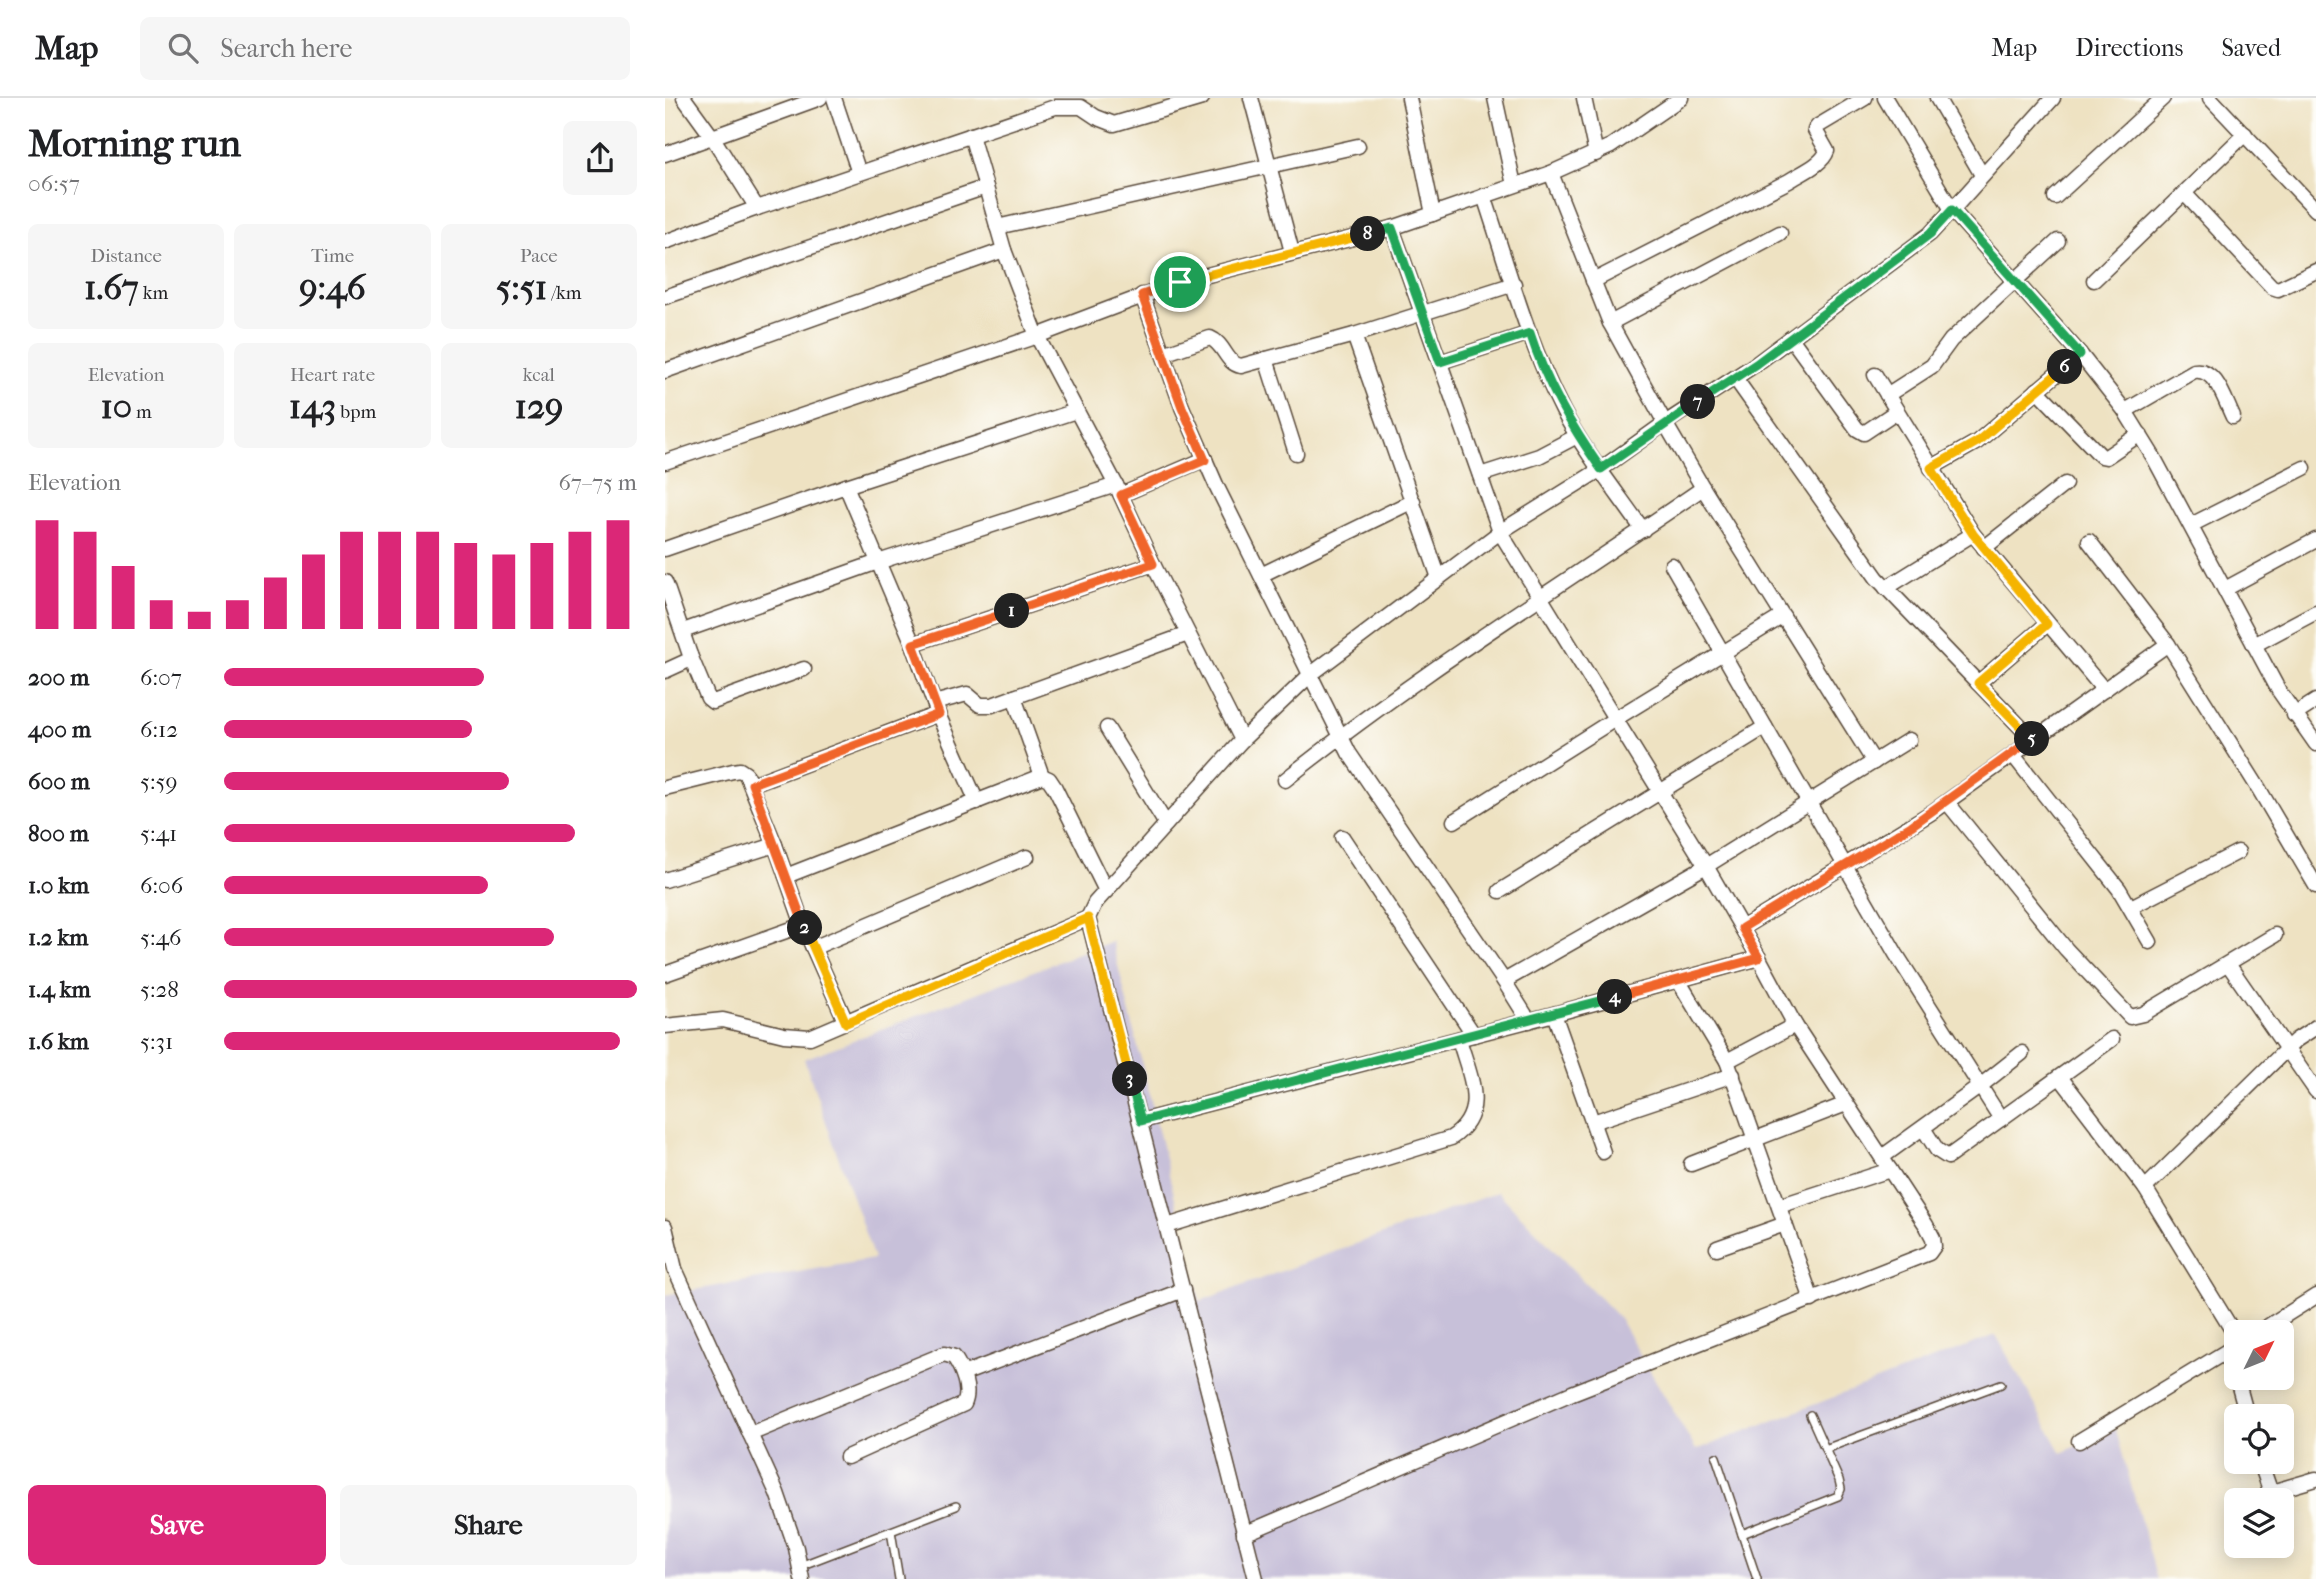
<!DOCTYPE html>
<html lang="en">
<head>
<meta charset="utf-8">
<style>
  body { margin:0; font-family:"IM FELL French Canon",serif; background:#f6f6f6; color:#202124; height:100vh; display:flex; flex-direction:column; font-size:26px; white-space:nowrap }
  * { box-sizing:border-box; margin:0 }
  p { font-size:23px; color:#757577 }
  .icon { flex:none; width:38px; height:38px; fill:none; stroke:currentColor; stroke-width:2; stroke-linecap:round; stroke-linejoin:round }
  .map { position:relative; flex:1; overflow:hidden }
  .side { display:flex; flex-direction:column; background:#fff; width:665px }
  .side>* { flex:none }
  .needle { width:46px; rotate:47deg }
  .fabs { position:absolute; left:1559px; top:1222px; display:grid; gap:14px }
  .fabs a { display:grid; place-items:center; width:70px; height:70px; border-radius:10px; background:#fff; box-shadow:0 4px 18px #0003; font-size:35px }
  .pin { position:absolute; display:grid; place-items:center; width:60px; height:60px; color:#fff; margin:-30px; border:4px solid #fff; border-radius:50%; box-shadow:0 2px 7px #0007 }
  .km { position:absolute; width:35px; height:35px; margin:-18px; border-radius:50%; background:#222; color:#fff; font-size:19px; line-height:35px; text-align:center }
  .round { display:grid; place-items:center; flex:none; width:74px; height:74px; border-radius:10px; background:#f6f6f6 }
  .head { display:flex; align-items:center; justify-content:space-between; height:119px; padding:0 28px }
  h1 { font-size:38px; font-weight:700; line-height:52px }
  .figures { display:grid; grid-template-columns:repeat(3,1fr); gap:10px; height:119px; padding:7px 28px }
  .figures div { display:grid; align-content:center; border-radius:10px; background:#f6f6f6; text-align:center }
  .figures b { font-size:35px; font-weight:700 }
  .figures small { font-size:19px; font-weight:400 }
  .figures p { font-size:19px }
  .chart { height:196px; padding:14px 28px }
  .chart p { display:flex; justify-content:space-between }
  .chart svg { width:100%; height:126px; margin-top:7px; stroke:#db2777; stroke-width:6 }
  .button { display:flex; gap:14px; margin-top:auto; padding:14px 28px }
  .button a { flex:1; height:80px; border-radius:10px; background:#db2777; color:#fff; font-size:28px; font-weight:700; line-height:80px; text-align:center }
  .button a+a { background:#f6f6f6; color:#202124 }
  ul { padding:0 28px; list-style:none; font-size:23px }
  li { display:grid; grid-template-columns:112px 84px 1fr; align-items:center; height:52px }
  li i { height:18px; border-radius:9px; background:#db2777 }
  header { display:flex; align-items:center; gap:42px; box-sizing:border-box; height:98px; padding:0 35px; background:#fff; border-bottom:2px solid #e0e0e0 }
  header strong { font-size:33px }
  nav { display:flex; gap:38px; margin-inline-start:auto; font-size:24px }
  .search { width:490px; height:63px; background:#f6f6f6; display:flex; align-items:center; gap:18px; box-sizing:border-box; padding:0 24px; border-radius:10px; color:#757577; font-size:26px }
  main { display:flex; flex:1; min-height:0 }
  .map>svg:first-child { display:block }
</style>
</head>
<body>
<header>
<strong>Map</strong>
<div class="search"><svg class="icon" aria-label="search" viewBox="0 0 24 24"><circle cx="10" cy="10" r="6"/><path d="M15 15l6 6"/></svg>Search here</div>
<nav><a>Map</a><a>Directions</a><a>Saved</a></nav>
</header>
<main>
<section class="side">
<div class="head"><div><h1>Morning run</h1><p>06:57</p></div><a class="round"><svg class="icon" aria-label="share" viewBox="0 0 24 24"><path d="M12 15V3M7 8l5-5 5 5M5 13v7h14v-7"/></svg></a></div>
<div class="figures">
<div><p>Distance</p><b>1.67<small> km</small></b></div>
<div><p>Time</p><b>9:46</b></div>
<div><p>Pace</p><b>5:51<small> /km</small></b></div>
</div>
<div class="figures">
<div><p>Elevation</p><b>10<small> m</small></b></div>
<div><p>Heart rate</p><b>143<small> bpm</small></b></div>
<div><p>kcal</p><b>129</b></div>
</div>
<div class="chart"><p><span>Elevation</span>67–75 m</p>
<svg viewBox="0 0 160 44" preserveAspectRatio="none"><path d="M5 44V6M15 44V10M25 44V22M35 44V34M45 44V38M55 44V34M65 44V26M75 44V18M85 44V10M95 44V10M105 44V10M115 44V14M125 44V18M135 44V14M145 44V10M155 44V6"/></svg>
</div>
<ul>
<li><b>200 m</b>6:07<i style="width:63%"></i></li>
<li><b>400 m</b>6:12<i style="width:60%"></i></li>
<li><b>600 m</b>5:59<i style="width:69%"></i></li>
<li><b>800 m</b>5:41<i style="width:85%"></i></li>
<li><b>1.0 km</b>6:06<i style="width:64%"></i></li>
<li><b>1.2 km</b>5:46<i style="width:80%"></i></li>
<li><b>1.4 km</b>5:28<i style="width:100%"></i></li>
<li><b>1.6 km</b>5:31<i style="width:96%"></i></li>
</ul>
<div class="button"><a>Save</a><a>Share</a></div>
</section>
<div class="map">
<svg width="1651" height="1481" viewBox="0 0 1651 1481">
  <rect width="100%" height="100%" fill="#fdfcf7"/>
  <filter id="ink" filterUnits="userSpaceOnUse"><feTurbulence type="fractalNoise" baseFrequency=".0143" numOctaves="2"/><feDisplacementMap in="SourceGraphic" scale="14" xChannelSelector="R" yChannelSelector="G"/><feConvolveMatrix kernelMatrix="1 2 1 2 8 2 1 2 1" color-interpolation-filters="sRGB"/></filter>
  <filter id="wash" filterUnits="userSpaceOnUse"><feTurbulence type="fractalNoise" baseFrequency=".00686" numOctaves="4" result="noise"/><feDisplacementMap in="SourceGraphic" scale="28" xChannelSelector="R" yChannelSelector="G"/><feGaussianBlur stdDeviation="1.57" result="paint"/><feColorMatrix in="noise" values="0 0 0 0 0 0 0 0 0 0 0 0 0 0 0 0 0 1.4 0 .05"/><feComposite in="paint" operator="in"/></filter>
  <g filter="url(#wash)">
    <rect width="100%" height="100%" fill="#eee2c2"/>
    <polygon fill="#c7c0d9" points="447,843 535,1203 833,1094 954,1220 1031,1352 1331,1237 1397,1355 1450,1329 1492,1481 0,1481 0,1197 209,1161 139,961"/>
  </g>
  <g filter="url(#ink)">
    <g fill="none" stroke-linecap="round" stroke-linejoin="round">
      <defs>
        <g id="service">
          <polyline points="1160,1351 1336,1286"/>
          <polyline points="1051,1359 1092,1481"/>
          <polyline points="226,1433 234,1481"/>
          <polyline points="1077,1436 1173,1398 1176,1391 1174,1382 1145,1317"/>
          <polyline points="135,1468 291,1408"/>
        </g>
        <g id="minor">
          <polyline points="19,0 48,40 92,110 390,9 416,9 431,19 449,26 537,0"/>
          <polyline points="169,0 194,75"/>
          <polyline points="586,0 627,154"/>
          <polyline points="744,0 768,116"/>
          <polyline points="830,0 849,87"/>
          <polyline points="919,0 931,56"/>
          <polyline points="1220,0 1287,112 1388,0"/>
          <polyline points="1272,0 1317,77"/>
          <polyline points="1545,0 1651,112"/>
          <polyline points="306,37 339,152 372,238 451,387 488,466 577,642 430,805 423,820 591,1481"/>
          <polyline points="0,56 155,0"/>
          <polyline points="1520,96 1607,189 1613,191 1651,173"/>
          <path d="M819,98C843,170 863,245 898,313C920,355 951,393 978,432"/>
          <polyline points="1390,99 1498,0"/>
          <polyline points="332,129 693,48"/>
          <polyline points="0,144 92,110"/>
          <polyline points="1429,182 1580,36"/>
          <path d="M928,183L1124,83C1136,75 1157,67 1162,53L1150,32L1153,28L1200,0"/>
          <polyline points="477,197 517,309 552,389 684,655 839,883 1041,768 835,434 936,371 1000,325 945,225 886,75"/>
          <polyline points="0,199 321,89"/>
          <polyline points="945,225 1115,135"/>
          <polyline points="689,237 774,480"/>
          <polyline points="1126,240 1192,331 1199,335 1232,313"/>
          <path d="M498,256L545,240C560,246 560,265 576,268L689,237L849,186"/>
          <polyline points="601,261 631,355"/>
          <polyline points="775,264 865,235"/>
          <polyline points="0,273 339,152"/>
          <polyline points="1210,277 1308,436 1439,592"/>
          <polyline points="1070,280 1212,480 1368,642"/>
          <polyline points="1372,292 1436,358 1441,359 1475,336"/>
          <polyline points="1222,297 1267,268 1286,242 1393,143"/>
          <path d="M1460,313L1529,273C1551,269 1560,303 1568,319"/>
          <polyline points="0,364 372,238 515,184 727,130 886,75 946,48 1016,0"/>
          <polyline points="1266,370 1312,344 1415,256"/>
          <polyline points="815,377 874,358 912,338"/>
          <polyline points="181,388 248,546 273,616 312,704"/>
          <polyline points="456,397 540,361"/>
          <polyline points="1526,427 1639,370"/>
          <polyline points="1424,443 1503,546 1594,691 1651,788"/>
          <polyline points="1319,450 1400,386"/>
          <polyline points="0,451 181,388 411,313"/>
          <polyline points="1007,467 1231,856 1336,1021"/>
          <polyline points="596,477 748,403"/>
          <polyline points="0,484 25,557 24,562 0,573"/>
          <polyline points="1221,490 1308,436"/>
          <polyline points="1560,491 1651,442"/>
          <polyline points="18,533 213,464 451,387"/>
          <polyline points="248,546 488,466"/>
          <polyline points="1589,547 1651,514"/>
          <polyline points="25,557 43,600 48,604 139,571"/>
          <polyline points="1313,585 1382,526"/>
          <polyline points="349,599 377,678"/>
          <polyline points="269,605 302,596 315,607 327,607 523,536"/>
          <polyline points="1629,617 1651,603"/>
          <polyline points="442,630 501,726"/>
          <polyline points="577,642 645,577 835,434 727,130"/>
          <polyline points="1348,657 1454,791 1485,844"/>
          <polyline points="1209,664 1038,390 1000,325 1091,266 1265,136 1287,112 1415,256 1460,313 1489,360 1614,593 1651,646"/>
          <path d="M620,682C753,575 898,487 1038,390"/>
          <polyline points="87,686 273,616"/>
          <polyline points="0,690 68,673 75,672 81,676 110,747 138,827 181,924"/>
          <polyline points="1282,704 1401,851 1465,919 1478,916 1610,837"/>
          <polyline points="789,723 950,621 1118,518"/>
          <polyline points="677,739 809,937"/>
          <polyline points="121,778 377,678 384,681 390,690 441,793"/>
          <polyline points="0,782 110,747"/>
          <polyline points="835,793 1100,629"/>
          <polyline points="1466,809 1573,754"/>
          <polyline points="1077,830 1269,713 1503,546"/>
          <polyline points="148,850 362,759"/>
          <polyline points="1563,866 1651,993"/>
          <polyline points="0,876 138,827"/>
          <polyline points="1013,882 1062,963 1147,1202"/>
          <polyline points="839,883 864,923"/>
          <polyline points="889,916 938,1054"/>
          <polyline points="0,928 58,922 119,937 145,939 423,820"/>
          <polyline points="1062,963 1130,927"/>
          <polyline points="1395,979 1480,1090 1572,1240"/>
          <polyline points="476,1023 889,916 1094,860"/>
          <polyline points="928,1024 1068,977"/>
          <polyline points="1258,1030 1272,1052 1283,1059 1447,941"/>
          <polyline points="1217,1059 1314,989 1357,955"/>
          <polyline points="1026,1066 1181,1006"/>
          <polyline points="1480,1090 1631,942 1651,929"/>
          <polyline points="1114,1108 1225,1072"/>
          <path d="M502,1128L786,1040C825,1015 804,977 794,941"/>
          <polyline points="0,1129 10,1171 112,1395 131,1450 137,1481"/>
          <polyline points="1052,1150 1120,1126"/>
          <polyline points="1594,1234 1651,1198"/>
          <polyline points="1564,1252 1582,1318"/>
          <polyline points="298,1276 518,1192"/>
          <path d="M85,1336L279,1256L289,1259C297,1271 306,1292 299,1306L182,1359"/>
          <polyline points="1414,1343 1572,1247"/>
          <polyline points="1595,1363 1604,1389 1610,1393 1651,1381"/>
          <polyline points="579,1436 907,1295 1264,1155 1269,1148 1268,1140 1261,1127 1130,927 1094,860 1041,768 1244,642"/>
        </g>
      </defs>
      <use href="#service" stroke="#564637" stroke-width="10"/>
      <use href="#minor" stroke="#564637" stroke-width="17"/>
      <use href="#service" stroke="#fff" stroke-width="7"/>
      <use href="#minor" stroke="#fff" stroke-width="14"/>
    </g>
  </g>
  <g fill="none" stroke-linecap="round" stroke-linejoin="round" filter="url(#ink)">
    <defs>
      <polyline id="split-1" points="347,513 488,466 456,397 540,362 517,309 477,197 515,184"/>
      <polyline id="split-2" points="140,830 87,686 274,616 248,546 347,513"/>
      <polyline id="split-3" points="140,830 181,925 423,820 465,981"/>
      <polyline id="split-4" points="465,981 476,1023 950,899"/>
      <polyline id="split-5" points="950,899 1094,860 1077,830 1246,728 1367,641"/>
      <polyline id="split-6" points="1367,641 1313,585 1382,526 1308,436 1266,370 1312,344 1400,269"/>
      <polyline id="split-7" points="1033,304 1091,266 1265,136 1287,112 1415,256 1400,269"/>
      <path id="split-8" d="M703,136L727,130L775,264L865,235C881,285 906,328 936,371L1033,304"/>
      <polyline id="split-9" points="515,184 703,136"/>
    </defs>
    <use href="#split-1" stroke="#fff" stroke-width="14"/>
    <use href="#split-2" stroke="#fff" stroke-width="14"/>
    <use href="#split-3" stroke="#fff" stroke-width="14"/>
    <use href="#split-4" stroke="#fff" stroke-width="14"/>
    <use href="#split-5" stroke="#fff" stroke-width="14"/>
    <use href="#split-6" stroke="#fff" stroke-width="14"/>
    <use href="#split-7" stroke="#fff" stroke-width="14"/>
    <use href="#split-8" stroke="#fff" stroke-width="14"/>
    <use href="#split-9" stroke="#fff" stroke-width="14"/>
    <use href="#split-1" stroke="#f0652b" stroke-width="9"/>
    <use href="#split-2" stroke="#f0652b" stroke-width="9"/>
    <use href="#split-3" stroke="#f5b400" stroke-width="9"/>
    <use href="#split-4" stroke="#22a559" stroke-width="9"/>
    <use href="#split-5" stroke="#f0652b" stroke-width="9"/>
    <use href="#split-6" stroke="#f5b400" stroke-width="9"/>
    <use href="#split-7" stroke="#22a559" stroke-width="9"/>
    <use href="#split-8" stroke="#22a559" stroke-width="9"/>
    <use href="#split-9" stroke="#f5b400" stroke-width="9"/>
  </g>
</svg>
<div class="fabs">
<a><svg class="needle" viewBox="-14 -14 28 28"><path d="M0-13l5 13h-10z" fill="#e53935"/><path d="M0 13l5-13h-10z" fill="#757577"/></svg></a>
<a><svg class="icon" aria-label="locate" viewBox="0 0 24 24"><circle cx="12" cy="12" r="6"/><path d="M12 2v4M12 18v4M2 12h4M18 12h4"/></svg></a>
<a><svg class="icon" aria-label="layers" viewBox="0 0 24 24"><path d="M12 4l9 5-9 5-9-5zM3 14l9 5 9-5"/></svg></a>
</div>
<div class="pin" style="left:515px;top:184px;background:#1e9e55"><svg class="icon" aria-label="arrive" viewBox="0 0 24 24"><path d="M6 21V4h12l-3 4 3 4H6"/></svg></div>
<b class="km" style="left:347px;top:513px">1</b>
<b class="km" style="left:140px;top:830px">2</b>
<b class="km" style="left:465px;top:981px">3</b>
<b class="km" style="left:950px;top:899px">4</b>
<b class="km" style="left:1367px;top:641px">5</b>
<b class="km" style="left:1400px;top:269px">6</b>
<b class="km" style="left:1033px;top:304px">7</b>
<b class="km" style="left:703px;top:136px">8</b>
</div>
</main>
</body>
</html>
